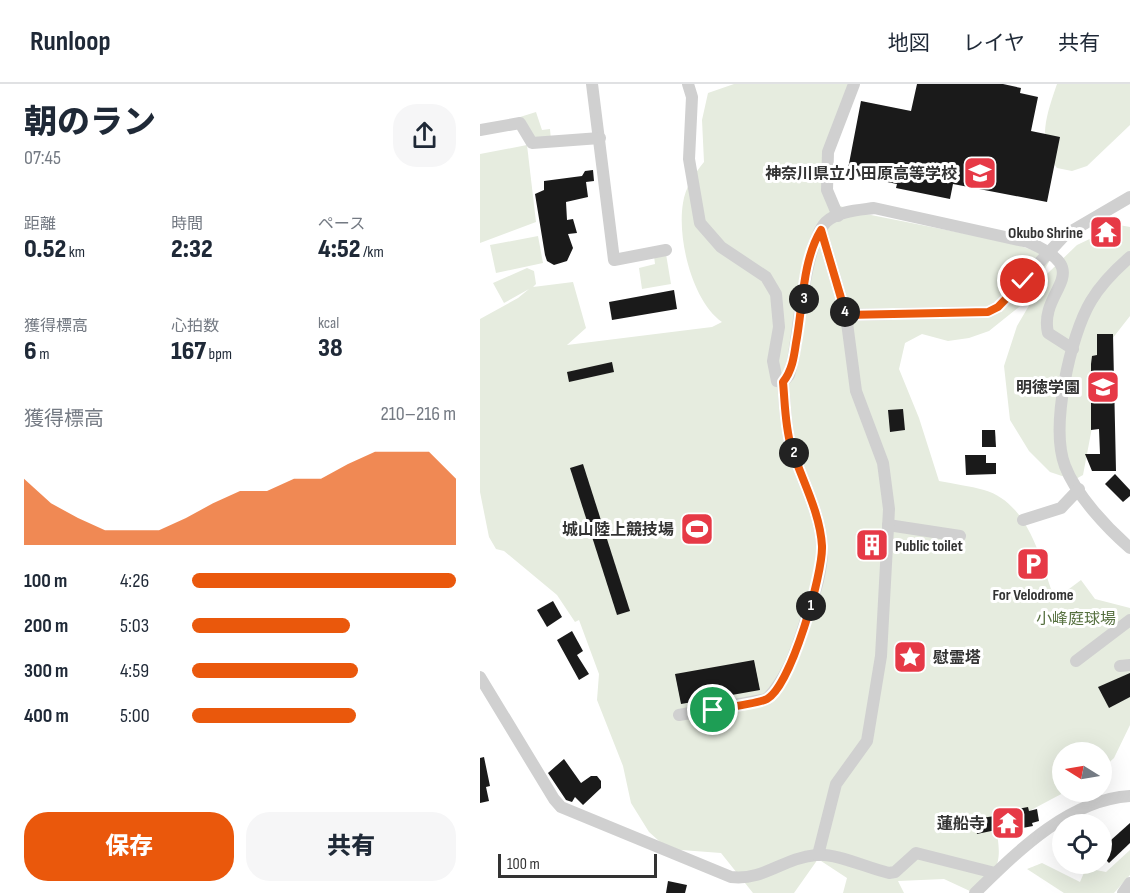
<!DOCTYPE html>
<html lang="ja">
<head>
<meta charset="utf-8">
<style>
  body { margin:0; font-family:"Sofia Sans Condensed","Noto Sans JP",sans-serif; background:#f6f6f7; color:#1f2937; height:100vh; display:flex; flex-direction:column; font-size:22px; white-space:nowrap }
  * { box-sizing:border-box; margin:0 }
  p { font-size:20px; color:#747a83 }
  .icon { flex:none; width:33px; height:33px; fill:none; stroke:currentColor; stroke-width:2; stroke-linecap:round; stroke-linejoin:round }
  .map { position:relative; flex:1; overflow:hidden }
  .sheet { display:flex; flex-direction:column; background:#fff; width:480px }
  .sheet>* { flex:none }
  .needle { width:39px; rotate:281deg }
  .controls { position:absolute; left:572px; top:658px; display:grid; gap:12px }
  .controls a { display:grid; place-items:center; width:60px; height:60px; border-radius:50%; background:#fff; box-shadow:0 6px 24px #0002; font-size:30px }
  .scale { position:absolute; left:18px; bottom:15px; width:159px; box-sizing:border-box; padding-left:6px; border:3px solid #333; border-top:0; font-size:16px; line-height:21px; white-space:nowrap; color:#333; -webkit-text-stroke:4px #fff; paint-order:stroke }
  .pin { position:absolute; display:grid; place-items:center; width:51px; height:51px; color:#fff; margin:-26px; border:3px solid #fff; border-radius:50%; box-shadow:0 2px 6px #0007 }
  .km { position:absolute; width:30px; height:30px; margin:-15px; border-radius:50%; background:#222; color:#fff; font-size:16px; line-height:30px; text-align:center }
  .round { display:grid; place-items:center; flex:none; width:63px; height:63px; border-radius:24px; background:#f6f6f7 }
  .headline { display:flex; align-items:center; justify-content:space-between; height:102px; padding:0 24px }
  h1 { font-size:33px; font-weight:800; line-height:45px }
  .metrics { display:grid; grid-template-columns:repeat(3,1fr); gap:9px; height:102px; padding:6px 24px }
  .metrics div { display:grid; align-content:center }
  .metrics b { font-size:26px; font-weight:800 }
  .metrics small { font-size:16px; font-weight:400 }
  .metrics p { font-size:16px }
  .chart { height:168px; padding:12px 24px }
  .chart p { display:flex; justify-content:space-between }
  .chart svg { width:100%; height:108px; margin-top:6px; fill:#ea580c; opacity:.7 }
  .button { display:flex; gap:12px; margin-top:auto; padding:12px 24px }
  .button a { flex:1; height:69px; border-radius:24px; background:#ea580c; color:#fff; font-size:24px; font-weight:800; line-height:69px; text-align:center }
  .button a+a { background:#f6f6f7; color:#1f2937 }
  ul { padding:0 24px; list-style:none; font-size:20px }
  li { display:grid; grid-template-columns:96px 72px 1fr; align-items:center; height:45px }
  li i { height:15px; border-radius:8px; background:#ea580c }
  header { display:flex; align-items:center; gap:36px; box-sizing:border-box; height:84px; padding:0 30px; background:#fff; border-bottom:2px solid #e0e1e3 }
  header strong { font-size:28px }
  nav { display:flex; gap:33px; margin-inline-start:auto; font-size:21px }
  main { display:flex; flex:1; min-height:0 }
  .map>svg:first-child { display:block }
</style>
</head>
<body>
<header>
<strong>Runloop</strong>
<nav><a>地図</a><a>レイヤ</a><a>共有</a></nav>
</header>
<main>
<section class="sheet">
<div class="headline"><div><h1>朝のラン</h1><p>07:45</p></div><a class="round"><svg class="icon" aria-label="share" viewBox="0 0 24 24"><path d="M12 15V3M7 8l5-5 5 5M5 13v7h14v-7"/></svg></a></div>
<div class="metrics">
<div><p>距離</p><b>0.52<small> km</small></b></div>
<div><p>時間</p><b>2:32</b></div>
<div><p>ペース</p><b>4:52<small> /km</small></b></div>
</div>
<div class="metrics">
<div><p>獲得標高</p><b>6<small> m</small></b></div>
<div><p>心拍数</p><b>167<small> bpm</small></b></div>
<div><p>kcal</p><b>38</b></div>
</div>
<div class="chart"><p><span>獲得標高</span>210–216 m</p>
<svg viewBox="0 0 160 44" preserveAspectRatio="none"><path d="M0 44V17L10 27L20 33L30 38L40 38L50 38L60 33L70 27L80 22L90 22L100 17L110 17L120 11L130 6L140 6L150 6L160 17V44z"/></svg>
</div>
<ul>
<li><b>100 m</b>4:26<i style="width:100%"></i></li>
<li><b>200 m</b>5:03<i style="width:60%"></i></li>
<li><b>300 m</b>4:59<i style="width:63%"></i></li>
<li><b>400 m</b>5:00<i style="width:62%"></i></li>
</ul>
<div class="button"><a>保存</a><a>共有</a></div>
</section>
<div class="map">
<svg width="650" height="809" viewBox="0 0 650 809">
  <rect width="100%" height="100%" fill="#fff"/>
  <g fill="#e6ecdf">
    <path d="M254,0H370L344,104L360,122L386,130L532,159L572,173L544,219L509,247L489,254L468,257L442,250L425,259L419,285L439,334L459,397C474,400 490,402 504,406C546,418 559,469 571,505L585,508L601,496L615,515L650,524V641L634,674L621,686V669H582V708H585L538,733L515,737C521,773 524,785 492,808L464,795L418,797L424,809H363L367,794L338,775L314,809H273L241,769L188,765L169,748L151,719L143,682L117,616L119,590L99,536L95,538L77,511L24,467L16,465L9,453L0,408V235L38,214L49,205L24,219L13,199L47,184L54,187L56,200L53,203L93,198L106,244L87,261L232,243L242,238C212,217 197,154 203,119C205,104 215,89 224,78L222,36L228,9Z"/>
    <path d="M577,0H650V41L607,82L592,87L577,84C556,57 567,30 577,0Z"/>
    <polygon points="56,28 62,46 70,45 71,56 53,57 40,33"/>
    <polygon points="47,61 56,138 0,159 0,70"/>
    <polygon points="639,141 650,143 650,232 632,255 621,296 603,391 594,396 570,388 549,367 530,336 524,282 537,242 568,189 597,161"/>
    <polygon points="58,152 63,179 16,189 10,161"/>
    <polygon points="186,170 191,200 162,205 159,184 175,180 174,172"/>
    <polygon points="650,766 650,791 634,809 584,809 547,785 562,779 600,798 606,784 626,788"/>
  </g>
  <g fill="#1a1a1a">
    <polygon points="437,0 523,0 541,4 540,9 558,13 551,47 580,53 567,118 473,100 470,115 416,104 417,100 367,90 381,17 431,27"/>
    <polygon points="113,86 114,97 106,98 108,113 86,118 87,136 93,135 97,149 88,150 93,164 87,177 74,181 67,177 65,171 55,110 64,106 64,97 102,92 105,87"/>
    <polygon points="194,206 197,225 132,236 129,218"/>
    <polygon points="617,250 633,250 636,387 612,387 605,370 620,370 619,345 611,346 611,280 612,272 617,271"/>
    <polygon points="132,278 134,288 89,298 87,288"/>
    <polygon points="423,325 425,346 410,348 408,326"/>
    <polygon points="502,346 515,346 516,363 502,363"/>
    <polygon points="485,371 506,371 506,379 516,379 516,390 486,391"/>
    <polygon points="103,380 150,527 137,531 90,384"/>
    <polygon points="635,390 650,406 650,412 643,418 625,400"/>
    <polygon points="385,449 398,449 398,472 386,472"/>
    <polygon points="73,517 82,533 67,543 57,526"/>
    <polygon points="92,547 103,567 97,571 109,590 99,596 77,556"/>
    <polygon points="274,576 280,606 201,620 195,590"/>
    <polygon points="650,589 650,613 629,624 618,603"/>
    <polygon points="4,673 10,702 6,703 9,717 0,719 0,674"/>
    <polygon points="84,675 101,699 111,692 117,692 121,697 121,704 103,721 95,713 92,718 86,716 68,689"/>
    <polygon points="548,723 549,727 557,725 559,737 552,739 553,742 517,749 516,746 497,750 494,735 522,731 522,728"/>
    <polygon points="650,739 650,759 629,779 621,771 621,765"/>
    <polygon points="188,797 207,801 205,809 186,809"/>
  </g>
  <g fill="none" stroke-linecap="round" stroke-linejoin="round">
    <g stroke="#d0d0d0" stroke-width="12">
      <polyline points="112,0 134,176 186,166"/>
      <path d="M208,0L212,13L209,75L220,139L241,163L286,193L296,210L299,243L293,277L297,297L303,298L309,291L313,276C319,245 325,159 346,138C357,127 380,126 394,124L548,158C619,188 558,205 568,249L593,265"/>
      <polyline points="0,46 40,39 52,59 120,54"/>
      <polyline points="358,132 347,106 348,68 374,0"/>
      <path d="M650,173C635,186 621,200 611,217C590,252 570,343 585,382C596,411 627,444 650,464"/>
      <polyline points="366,231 508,228 518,223 585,151 650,113"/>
      <polyline points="543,436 581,424 599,405"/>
      <polyline points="408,441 480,452"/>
      <polyline points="596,577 650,536"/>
      <polyline points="640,582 650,581"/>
      <path d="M0,593L74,715L81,723L251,793C284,797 303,774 336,771C357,769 387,784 409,789L415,788L436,769L515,789"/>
      <path d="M199,631L287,615C306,595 316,568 324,542C332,517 343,489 342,462C340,427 321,395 311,362C305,342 305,319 303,298"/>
      <polyline points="338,771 356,700 387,657 401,572 409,425 403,379 376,307 366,231 341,146"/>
      <path d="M495,809C537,768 588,716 650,712"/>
      <polyline points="643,809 650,799"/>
    </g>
  </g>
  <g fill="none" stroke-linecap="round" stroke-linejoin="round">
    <defs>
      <path id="route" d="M233,626C246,623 277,620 287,615C311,602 343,490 342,462C340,427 321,395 311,362C305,342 305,319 303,298C312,287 314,273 316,259C323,223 322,177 341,146L366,231L508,228L518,223L543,197"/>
    </defs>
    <use href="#route" stroke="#fff" stroke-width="12"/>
    <use href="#route" stroke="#ea580c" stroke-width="8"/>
  </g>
  <defs>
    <symbol id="school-square" viewBox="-11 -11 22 22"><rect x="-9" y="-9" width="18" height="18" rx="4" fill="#e63946" stroke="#fff"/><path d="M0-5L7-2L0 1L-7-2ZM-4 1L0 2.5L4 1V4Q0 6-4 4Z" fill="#fff"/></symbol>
    <symbol id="temple-square" viewBox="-11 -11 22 22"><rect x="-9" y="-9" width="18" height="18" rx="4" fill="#e63946" stroke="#fff"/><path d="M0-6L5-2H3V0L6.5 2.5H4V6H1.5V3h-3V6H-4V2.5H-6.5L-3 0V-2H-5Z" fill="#fff"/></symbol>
    <symbol id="stadium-square" viewBox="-11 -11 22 22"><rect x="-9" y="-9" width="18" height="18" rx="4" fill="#e63946" stroke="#fff"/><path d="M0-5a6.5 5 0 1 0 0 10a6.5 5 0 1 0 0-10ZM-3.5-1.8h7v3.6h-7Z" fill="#fff"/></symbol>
    <symbol id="building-square" viewBox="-11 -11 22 22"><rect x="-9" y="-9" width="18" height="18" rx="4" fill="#e63946" stroke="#fff"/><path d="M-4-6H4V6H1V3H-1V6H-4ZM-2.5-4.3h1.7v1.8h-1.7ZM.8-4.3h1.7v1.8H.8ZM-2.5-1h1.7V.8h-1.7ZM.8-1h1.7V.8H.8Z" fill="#fff"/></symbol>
    <symbol id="parking-square" viewBox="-11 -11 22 22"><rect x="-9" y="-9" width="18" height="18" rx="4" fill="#e63946" stroke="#fff"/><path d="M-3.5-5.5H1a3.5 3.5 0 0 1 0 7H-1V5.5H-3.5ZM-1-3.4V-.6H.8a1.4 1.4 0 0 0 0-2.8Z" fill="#fff"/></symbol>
    <symbol id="sight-square" viewBox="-11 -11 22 22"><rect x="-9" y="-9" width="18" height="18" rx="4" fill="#e63946" stroke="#fff"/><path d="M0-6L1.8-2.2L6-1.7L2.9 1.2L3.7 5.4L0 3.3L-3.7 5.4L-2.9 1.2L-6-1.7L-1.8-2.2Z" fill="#fff"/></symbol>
  </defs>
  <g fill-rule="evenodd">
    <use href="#school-square" x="481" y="70" width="38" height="38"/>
    <use href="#temple-square" x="607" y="129" width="38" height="38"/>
    <use href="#school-square" x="604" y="284" width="38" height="38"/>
    <use href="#stadium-square" x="198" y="426" width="38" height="38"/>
    <use href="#building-square" x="373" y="442" width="38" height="38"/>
    <use href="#parking-square" x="534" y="461" width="38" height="38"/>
    <use href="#sight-square" x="411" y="554" width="38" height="38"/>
    <use href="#temple-square" x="509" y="720" width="38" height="38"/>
  </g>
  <g text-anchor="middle" stroke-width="6" stroke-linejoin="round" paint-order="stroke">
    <g font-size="16" font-weight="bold" fill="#333" stroke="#fff" text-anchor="end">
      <text x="477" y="95">神奈川県立小田原高等学校</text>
      <text x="603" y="154">Okubo Shrine</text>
      <text x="600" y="309">明徳学園</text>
      <text x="194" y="451">城山陸上競技場</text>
      <text x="415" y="467" text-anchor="start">Public toilet</text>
      <text x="553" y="516" text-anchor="middle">For Velodrome</text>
      <text x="453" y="579" text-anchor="start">慰霊塔</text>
      <text x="505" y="745">蓮船寺</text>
    </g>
    <g font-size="16" fill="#56703f" stroke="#fff">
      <text x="596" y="540">小峰庭球場</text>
    </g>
  </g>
</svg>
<div class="controls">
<a><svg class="needle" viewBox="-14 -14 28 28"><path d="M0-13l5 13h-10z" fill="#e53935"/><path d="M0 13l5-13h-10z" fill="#747a83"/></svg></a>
<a><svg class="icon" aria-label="locate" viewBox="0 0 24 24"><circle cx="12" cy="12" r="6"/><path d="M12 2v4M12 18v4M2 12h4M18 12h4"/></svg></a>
</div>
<div class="scale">100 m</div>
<div class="pin" style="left:233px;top:626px;background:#1e9e55"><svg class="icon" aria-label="arrive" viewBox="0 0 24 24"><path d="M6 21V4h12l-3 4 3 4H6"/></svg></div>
<div class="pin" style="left:543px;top:197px;background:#d93025"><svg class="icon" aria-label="check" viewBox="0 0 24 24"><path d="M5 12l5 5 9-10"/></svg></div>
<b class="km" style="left:331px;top:522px">1</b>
<b class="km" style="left:314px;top:369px">2</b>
<b class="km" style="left:324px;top:215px">3</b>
<b class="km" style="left:365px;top:228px">4</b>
</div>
</main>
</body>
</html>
